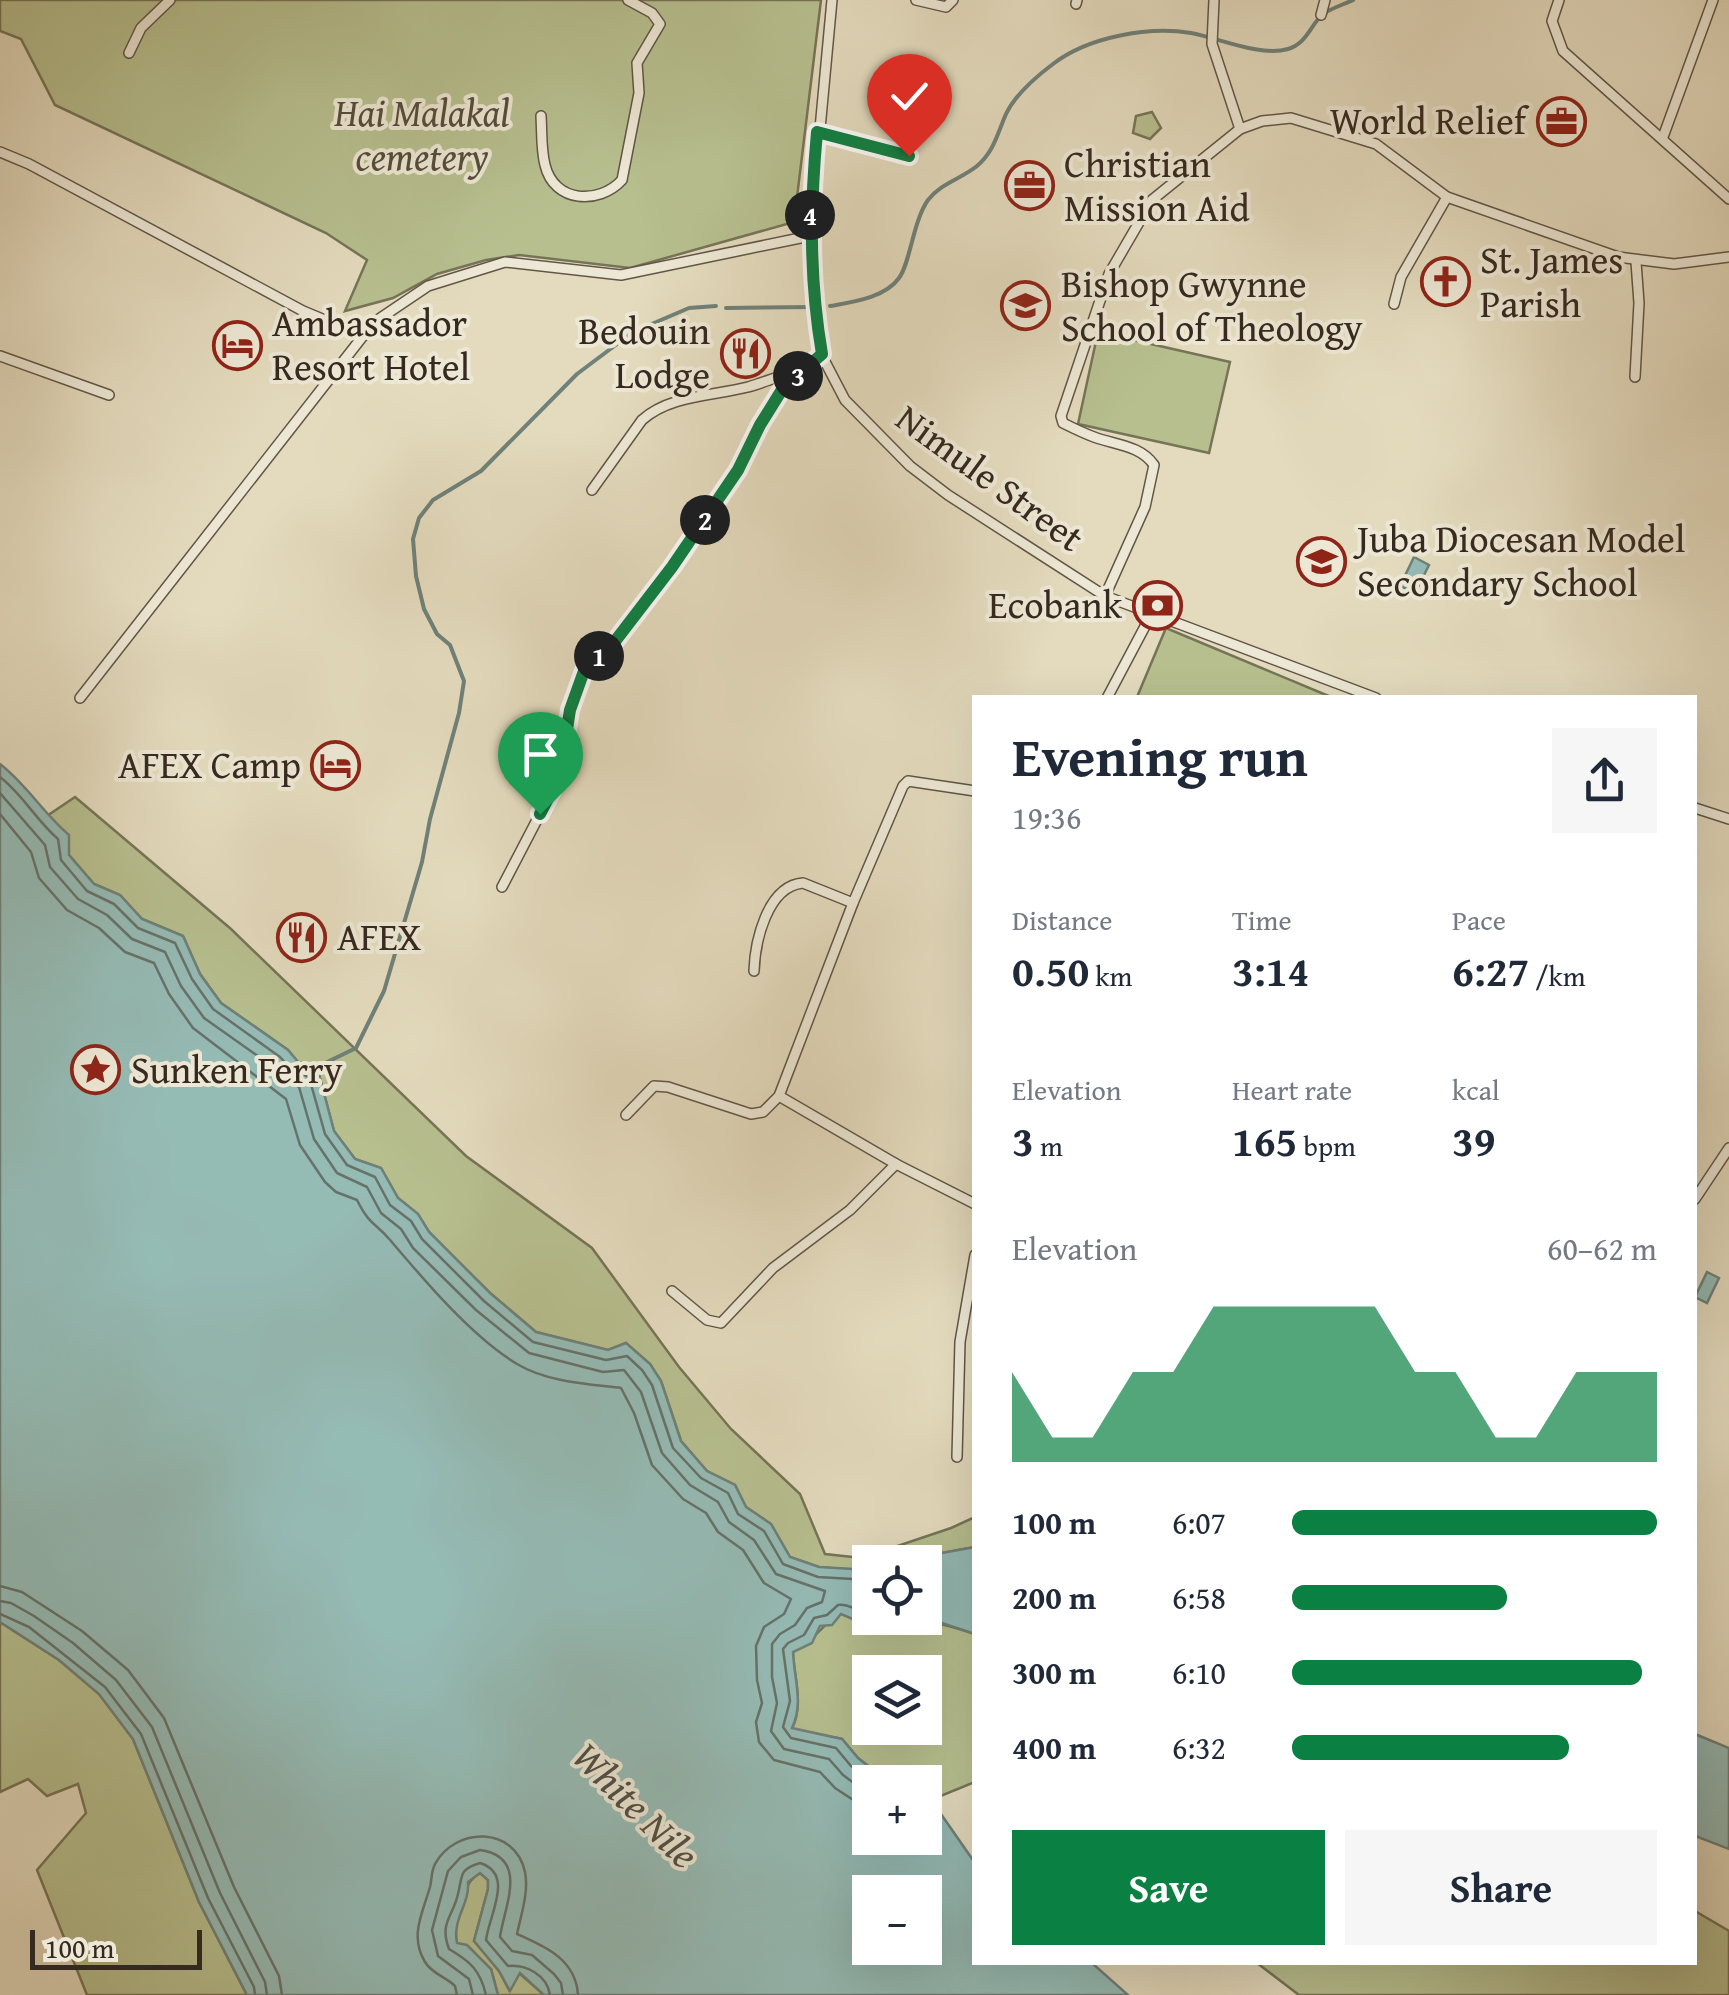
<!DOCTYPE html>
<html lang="en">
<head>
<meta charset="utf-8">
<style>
  body { margin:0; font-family:"Gentium Book Plus",serif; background:#f6f6f7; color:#1f2937; height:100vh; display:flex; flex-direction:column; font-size:38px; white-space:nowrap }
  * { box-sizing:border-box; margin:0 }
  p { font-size:32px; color:#747a83 }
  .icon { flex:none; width:55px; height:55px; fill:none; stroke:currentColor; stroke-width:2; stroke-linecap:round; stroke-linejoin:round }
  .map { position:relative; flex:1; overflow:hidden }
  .sheet { position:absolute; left:972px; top:695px; width:725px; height:1270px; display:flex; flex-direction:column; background:#fff; border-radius:0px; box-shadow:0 10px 40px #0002 }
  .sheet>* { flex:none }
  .controls { position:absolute; left:852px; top:1545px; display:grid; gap:20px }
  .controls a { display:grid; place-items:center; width:90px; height:90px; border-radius:0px; background:#fff; box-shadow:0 10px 40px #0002; font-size:50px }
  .scale { position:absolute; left:30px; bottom:25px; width:172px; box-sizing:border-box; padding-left:10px; border:5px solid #362920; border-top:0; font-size:28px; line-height:35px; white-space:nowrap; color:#362920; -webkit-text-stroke:8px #ede8d5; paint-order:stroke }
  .pin { position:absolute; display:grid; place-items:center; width:85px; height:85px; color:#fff; margin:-102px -42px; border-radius:50% 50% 50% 0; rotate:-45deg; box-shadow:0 0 10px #0007 }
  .pin .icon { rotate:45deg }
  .km { position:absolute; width:50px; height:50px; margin:-25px; border-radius:50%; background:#222; color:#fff; font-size:28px; line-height:50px; text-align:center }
  .round { display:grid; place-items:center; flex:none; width:105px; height:105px; border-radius:0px; background:#f6f6f7 }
  .headline { display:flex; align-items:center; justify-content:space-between; height:170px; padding:0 40px }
  h1 { font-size:55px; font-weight:700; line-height:75px }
  .figures { display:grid; grid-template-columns:repeat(3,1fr); gap:15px; height:170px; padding:10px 40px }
  .figures div { display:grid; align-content:center }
  .figures b { font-size:42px; font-weight:700 }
  .figures small { font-size:28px; font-weight:400 }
  .figures p { font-size:28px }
  .chart { height:280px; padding:20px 40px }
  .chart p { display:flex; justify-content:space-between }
  .chart svg { width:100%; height:180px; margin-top:10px; fill:#0b8043; opacity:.7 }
  .action { display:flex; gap:20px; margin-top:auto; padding:20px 40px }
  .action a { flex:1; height:115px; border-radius:0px; background:#0b8043; color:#fff; font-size:40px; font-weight:700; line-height:115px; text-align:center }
  .action a+a { background:#f6f6f7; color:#1f2937 }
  ul { padding:0 40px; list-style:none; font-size:32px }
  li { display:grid; grid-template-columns:160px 120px 1fr; align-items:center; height:75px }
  li i { height:25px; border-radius:12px; background:#0b8043 }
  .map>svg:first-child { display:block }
</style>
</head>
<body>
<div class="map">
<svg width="1729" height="1995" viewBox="0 0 1729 1995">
  <rect width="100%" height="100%" fill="#e4dbbe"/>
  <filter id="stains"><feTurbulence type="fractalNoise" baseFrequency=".002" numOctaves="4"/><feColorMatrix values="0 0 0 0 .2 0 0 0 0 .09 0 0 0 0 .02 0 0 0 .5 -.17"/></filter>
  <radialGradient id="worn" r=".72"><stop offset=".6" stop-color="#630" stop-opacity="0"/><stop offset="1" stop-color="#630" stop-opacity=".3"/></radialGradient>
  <g fill="#b7bf8f" stroke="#767458" stroke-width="2.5" fill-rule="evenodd">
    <polygon points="0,0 821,0 794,222 630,268 519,255 486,260 437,274 393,298 345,311 367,260 326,233 55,105 21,39 0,31"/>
    <polygon points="1152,112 1161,128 1150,139 1133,133 1136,116"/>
    <polygon points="1098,332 1230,362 1209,453 1078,424"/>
    <polygon points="1166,628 1331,697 1137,697"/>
    <polygon points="75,797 231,929 466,1156 592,1248 679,1367 731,1429 800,1494 825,1554 862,1558 951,1528 975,1517 975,1547 892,1562 870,1562 870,1570 865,1571 819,1567 790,1557 771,1524 746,1507 735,1485 707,1471 681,1441 661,1381 650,1364 626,1343 608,1350 536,1332 490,1293 429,1232 418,1214 398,1198 381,1168 355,1159 334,1131 317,1067 298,1062 288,1050 221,1003 200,974 183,936 142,919 120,895 94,884 69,855 47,816"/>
    <path d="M841,1613L862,1623C901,1612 937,1622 975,1634V1782L931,1800L925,1791V1782L881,1776L858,1758L842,1739L792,1729C804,1703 794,1679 793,1651C815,1641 820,1626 841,1613ZM870,1672H925V1728H870Z"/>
    <polygon points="0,1622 59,1660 99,1694 133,1739 199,1902 247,1995 87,1995 37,1870 86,1813 78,1784 47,1796 28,1779 0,1792"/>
    <path d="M480,1873L488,1880V1889L474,1941L499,1971L509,1990L519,1973L544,1995H498L491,1969L457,1944C453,1923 461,1883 480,1873Z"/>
    <polygon points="1695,1911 1729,1931 1729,1995 1299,1995 1257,1963 1695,1962"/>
  </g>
  <g fill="#95bbb5" stroke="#6f8179" stroke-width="2.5" fill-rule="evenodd">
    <polygon points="1414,557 1429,565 1415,593 1400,586"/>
    <path d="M0,764C27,785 43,813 69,835V855L94,884L120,895L142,919L183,936L200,974L221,1003L288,1050L298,1062L317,1067L334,1131L355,1159L381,1168L398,1198L418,1214L429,1232L490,1293L536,1332L608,1350L626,1343L650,1364L661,1381L681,1441L707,1471L735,1485L746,1507L771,1524L790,1557L819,1567L870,1570V1618H881L862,1623L841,1614L832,1625L820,1626L812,1643L793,1652C794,1679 804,1703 792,1728L842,1739L858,1758L881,1776L918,1781L870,1782V1838H925V1791L975,1863V1962L1092,1963L1128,1995H544L520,1973L510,1991L499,1971L474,1941L488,1889V1880L480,1873L468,1882C470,1904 452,1919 457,1943L467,1945L491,1969L498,1995H247L199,1902L133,1739L99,1694L59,1660L0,1622ZM870,1892H925V1948H870Z"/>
    <polygon points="1707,1272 1719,1278 1707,1303 1695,1297"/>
    <polygon points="975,1547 975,1634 942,1623 921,1629 908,1618 925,1618 925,1562 892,1562"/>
    <polygon points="1695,1734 1729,1748 1729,1849 1695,1836"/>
  </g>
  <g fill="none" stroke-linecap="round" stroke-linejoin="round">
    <g stroke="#66726a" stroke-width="2.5">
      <path d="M0,777C23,795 36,820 58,839L61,860L87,891L114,904L138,928L175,943L192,979L213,1009L280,1057L292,1070L309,1077L325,1134L347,1165L375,1177L390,1205L411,1221L422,1239L484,1301L533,1342L606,1360L627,1356L642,1370L652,1385L673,1448L701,1478L728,1493L738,1514L764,1531L783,1564L818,1577L870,1580"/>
      <polyline points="0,793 45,845 50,867 78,899 107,915 132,939 165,952 181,986 204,1018 272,1066 285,1080 299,1087 314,1139 337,1173 367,1187 381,1213 401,1229 413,1248 476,1310 529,1353 603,1372 624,1370 641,1392 662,1453 690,1485 718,1502 729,1522 754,1540 776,1574 825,1591 822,1602 807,1608 795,1625 780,1634 772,1644 772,1677 777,1703 771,1731 784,1749 829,1759 843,1775 870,1795"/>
      <path d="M0,814L31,852L39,878L67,910L99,928L125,952L154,963L169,994L193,1028L286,1099L300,1145L325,1182L336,1192L357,1200C370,1226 375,1222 391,1241C424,1280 472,1337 517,1364C547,1382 588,1384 621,1388L634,1413L652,1465L683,1499L706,1513L718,1532L743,1550L764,1583L791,1599L784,1614L764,1627L756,1646L757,1680L762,1703L756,1722L759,1742L774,1760L820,1772L835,1788L870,1811"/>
      <polyline points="0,1586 22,1592 82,1631 128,1670 164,1718 234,1887 279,1976 282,1995"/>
      <polyline points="0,1601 11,1603 34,1616 73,1643 116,1680 152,1727 220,1893 265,1982 267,1995"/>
      <path d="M870,1611C858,1614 850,1603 838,1605L827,1615L814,1618L804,1635L788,1643L783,1649L790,1701L783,1727L791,1738L836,1748L851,1766L874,1782"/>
      <polyline points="0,1614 29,1627 105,1687 141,1734 208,1898 254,1987 255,1995"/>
      <path d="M457,1995L455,1986C445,1976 432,1974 425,1962C409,1936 423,1912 430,1887C432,1879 431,1872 435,1864C456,1826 515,1826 525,1872C529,1892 521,1915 517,1934C544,1946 576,1959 578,1995"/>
      <path d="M473,1995L469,1979L438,1956L432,1930L448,1871L461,1857L480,1850C530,1857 504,1907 500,1937L512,1951L532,1955L554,1974L561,1983L563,1995"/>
      <path d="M486,1995C480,1970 471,1962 449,1949C439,1922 453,1917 458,1894C463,1875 458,1870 480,1863C515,1874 489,1915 486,1940L508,1966C526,1964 547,1975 550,1995"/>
    </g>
    <g stroke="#6f8179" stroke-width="4">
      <path d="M830,306C852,302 885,298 899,278C910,264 913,221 928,200C941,183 961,179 977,166C994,152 998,132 1006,114C1015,95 1037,76 1053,64C1088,37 1148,26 1191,33C1219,38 1260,57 1288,49C1305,44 1309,29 1320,17C1327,9 1343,5 1353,0"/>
      <polyline points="726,308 814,307"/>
      <polyline points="317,1067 356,1048 384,991 422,862 430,819 459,713 464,681 450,645 437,634 424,609 416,576 413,539 419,518 433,500 481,471 577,374 633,332 689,308 716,306"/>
    </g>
    <defs>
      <g id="street">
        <polyline points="832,0 810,236 814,307 821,354 845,400 910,466 948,495 1105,596 1376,698"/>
        <polyline points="916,0 946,7 953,0"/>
        <polyline points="1214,0 1212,44 1240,129"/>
        <polyline points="1559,0 1552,21 1563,51 1729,199"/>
        <polyline points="1076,4 1077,0"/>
        <polyline points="1321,15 1325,0"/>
        <polyline points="129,53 141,28 170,0"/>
        <path d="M541,116C542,131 541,150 545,165C554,203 599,205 622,180L639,93L637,63L660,24L652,13L628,0"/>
        <polyline points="817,132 909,155"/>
        <polyline points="1663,137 1713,0"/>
        <polyline points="0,152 29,164 303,311 363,336"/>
        <polyline points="1394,304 1401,277 1447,197"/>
        <polyline points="0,356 109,395"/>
        <polyline points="1635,377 1639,303 1636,262"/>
        <path d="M592,490L642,420C670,395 713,396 748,387C766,382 783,374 802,370"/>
        <path d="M1105,596L1145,507L1154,465C1140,445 1115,445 1094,437C1083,433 1073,428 1063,423L1061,416L1109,274L1152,200L1240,129L1262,121L1291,118L1376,144L1447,197L1618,257L1674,264L1729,257"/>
        <polyline points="80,698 363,336 376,321 428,286 505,262 621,275 810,236"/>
        <polyline points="1107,698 1151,615"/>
        <polyline points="975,791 908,781 903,786 853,903 779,1096 896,1164 975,1204"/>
        <polyline points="1695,808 1729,819"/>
        <polyline points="502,887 552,791 563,754 570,710 584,671 615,640 672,567 738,471 760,425 783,388 821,354"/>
        <path d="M754,971C755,942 767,886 803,883L853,903"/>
        <polyline points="626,1115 654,1086 668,1087 751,1114 763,1112 779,1096"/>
        <polyline points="1695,1199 1729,1148"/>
        <polyline points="672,1291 707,1320 721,1323 773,1268 850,1210 896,1164"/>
        <polyline points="957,1457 960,1342 975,1255"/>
      </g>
    </defs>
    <use href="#street" stroke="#625648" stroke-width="12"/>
    <use href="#street" stroke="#ede8d5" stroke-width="9"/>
  </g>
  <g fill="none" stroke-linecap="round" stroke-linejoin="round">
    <defs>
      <path id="route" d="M540,814L552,791L563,754L570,710L584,671L616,640L672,567L738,470L760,425L783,388L822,354C809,277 810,209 817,132L909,156"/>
    </defs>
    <use href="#route" stroke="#fff" stroke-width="20"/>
    <use href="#route" stroke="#0b8043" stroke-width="12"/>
  </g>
  <defs>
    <symbol id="office-ring" viewBox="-11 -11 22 22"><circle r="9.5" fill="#ede8d5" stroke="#8f2418" stroke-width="1.5"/><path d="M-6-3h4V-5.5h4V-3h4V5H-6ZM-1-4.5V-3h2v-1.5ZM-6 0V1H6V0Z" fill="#8f2418"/></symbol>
    <symbol id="church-ring" viewBox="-11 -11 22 22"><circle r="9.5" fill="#ede8d5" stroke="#8f2418" stroke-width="1.5"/><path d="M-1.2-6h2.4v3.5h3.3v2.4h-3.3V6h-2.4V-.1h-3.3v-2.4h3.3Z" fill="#8f2418"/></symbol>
    <symbol id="university-ring" viewBox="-11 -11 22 22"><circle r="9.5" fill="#ede8d5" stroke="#8f2418" stroke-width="1.5"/><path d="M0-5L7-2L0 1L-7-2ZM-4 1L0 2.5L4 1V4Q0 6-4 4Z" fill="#8f2418"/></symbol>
    <symbol id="hotel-ring" viewBox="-11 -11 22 22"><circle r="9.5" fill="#ede8d5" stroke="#8f2418" stroke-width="1.5"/><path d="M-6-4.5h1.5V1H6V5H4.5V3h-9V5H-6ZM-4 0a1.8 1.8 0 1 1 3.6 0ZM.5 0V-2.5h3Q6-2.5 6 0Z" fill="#8f2418"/></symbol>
    <symbol id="restaurant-ring" viewBox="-11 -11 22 22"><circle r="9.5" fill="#ede8d5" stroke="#8f2418" stroke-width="1.5"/><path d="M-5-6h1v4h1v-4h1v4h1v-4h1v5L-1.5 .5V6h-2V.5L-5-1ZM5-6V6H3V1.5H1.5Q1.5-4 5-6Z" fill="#8f2418"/></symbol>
    <symbol id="school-ring" viewBox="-11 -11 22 22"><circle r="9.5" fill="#ede8d5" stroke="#8f2418" stroke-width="1.5"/><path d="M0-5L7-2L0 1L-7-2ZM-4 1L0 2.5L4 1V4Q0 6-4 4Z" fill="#8f2418"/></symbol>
    <symbol id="bank-ring" viewBox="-11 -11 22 22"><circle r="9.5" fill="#ede8d5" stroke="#8f2418" stroke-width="1.5"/><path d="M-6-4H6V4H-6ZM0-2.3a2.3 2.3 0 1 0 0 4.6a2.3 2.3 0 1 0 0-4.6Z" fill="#8f2418"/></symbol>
    <symbol id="sight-ring" viewBox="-11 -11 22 22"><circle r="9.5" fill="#ede8d5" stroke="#8f2418" stroke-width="1.5"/><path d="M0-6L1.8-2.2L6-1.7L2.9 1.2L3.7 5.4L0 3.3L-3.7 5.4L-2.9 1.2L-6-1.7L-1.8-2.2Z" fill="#8f2418"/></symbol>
  </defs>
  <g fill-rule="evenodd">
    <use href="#office-ring" x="1534" y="94" width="55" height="55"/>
    <use href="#office-ring" x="1002" y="158" width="55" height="55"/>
    <use href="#church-ring" x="1418" y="254" width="55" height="55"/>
    <use href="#university-ring" x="998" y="278" width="55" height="55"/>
    <use href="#hotel-ring" x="210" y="318" width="55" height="55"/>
    <use href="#restaurant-ring" x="718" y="326" width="55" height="55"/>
    <use href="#school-ring" x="1294" y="534" width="55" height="55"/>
    <use href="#bank-ring" x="1130" y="578" width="55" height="55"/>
    <use href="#hotel-ring" x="308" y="738" width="55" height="55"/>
    <use href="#restaurant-ring" x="274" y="910" width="55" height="55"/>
    <use href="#sight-ring" x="68" y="1042" width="55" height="55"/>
  </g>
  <g text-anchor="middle" stroke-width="8" stroke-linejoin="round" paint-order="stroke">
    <g font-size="38" font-style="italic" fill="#564e3c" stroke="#ede8d5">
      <text x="422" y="126">Hai Malakal<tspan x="422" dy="44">cemetery</tspan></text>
    </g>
    <g font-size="38" fill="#362920" stroke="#ede8d5" text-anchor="start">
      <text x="1526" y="134" text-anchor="end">World Relief</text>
      <text x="1064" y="177">Christian<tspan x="1064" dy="44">Mission Aid</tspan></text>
      <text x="1480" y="273">St. James<tspan x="1480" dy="44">Parish</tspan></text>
      <text x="1061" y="297">Bishop Gwynne<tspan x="1061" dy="44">School of Theology</tspan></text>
      <text x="272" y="336">Ambassador<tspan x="272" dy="44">Resort Hotel</tspan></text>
      <text x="710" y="344" text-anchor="end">Bedouin<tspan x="710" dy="44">Lodge</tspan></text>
      <text x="1357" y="552">Juba Diocesan Model<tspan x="1357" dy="44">Secondary School</tspan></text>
      <text x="1122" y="618" text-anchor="end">Ecobank</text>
      <text x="301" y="778" text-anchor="end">AFEX Camp</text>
      <text x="337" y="950">AFEX</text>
      <text x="131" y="1083">Sunken Ferry</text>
    </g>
    <g font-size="38" fill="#362920" stroke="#ede8d5">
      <text transform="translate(990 478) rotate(36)" y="13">Nimule Street</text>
    </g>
    <g font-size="40" font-style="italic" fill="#4e4e45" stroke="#ede8d5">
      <text transform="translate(636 1805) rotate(45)" y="14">White Nile</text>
    </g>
  </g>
  <rect width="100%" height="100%" filter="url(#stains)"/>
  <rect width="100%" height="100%" fill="url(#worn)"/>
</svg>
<div class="controls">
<a><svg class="icon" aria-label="locate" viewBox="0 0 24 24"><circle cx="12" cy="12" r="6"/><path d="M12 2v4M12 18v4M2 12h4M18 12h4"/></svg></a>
<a><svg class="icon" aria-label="layers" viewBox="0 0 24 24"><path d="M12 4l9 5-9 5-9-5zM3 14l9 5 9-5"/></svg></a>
<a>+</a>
<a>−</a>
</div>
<div class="scale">100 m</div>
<div class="pin" style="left:540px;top:814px;background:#1e9e55"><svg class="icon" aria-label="arrive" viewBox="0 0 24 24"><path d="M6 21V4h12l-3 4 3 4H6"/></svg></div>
<div class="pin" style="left:909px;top:156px;background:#d93025"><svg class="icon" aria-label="check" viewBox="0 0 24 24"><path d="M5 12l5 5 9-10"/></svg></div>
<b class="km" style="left:599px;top:656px">1</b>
<b class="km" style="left:705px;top:520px">2</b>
<b class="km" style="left:798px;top:376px">3</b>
<b class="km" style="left:810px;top:215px">4</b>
<section class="sheet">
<div class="headline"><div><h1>Evening run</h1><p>19:36</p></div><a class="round"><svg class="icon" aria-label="share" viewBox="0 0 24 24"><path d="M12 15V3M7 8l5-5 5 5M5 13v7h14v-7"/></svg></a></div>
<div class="figures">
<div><p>Distance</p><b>0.50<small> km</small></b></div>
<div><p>Time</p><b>3:14</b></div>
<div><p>Pace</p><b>6:27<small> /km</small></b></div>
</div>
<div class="figures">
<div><p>Elevation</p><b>3<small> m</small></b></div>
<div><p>Heart rate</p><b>165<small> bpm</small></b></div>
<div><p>kcal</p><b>39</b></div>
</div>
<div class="chart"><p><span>Elevation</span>60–62 m</p>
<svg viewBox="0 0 160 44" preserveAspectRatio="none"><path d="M0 44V22L10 38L20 38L30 22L40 22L50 6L60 6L70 6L80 6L90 6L100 22L110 22L120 38L130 38L140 22L150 22L160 22V44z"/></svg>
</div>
<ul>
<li><b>100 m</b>6:07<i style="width:100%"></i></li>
<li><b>200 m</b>6:58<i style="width:59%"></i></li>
<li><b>300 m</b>6:10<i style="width:96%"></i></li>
<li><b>400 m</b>6:32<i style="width:76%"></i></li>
</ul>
<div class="action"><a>Save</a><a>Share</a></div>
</section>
</div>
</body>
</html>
